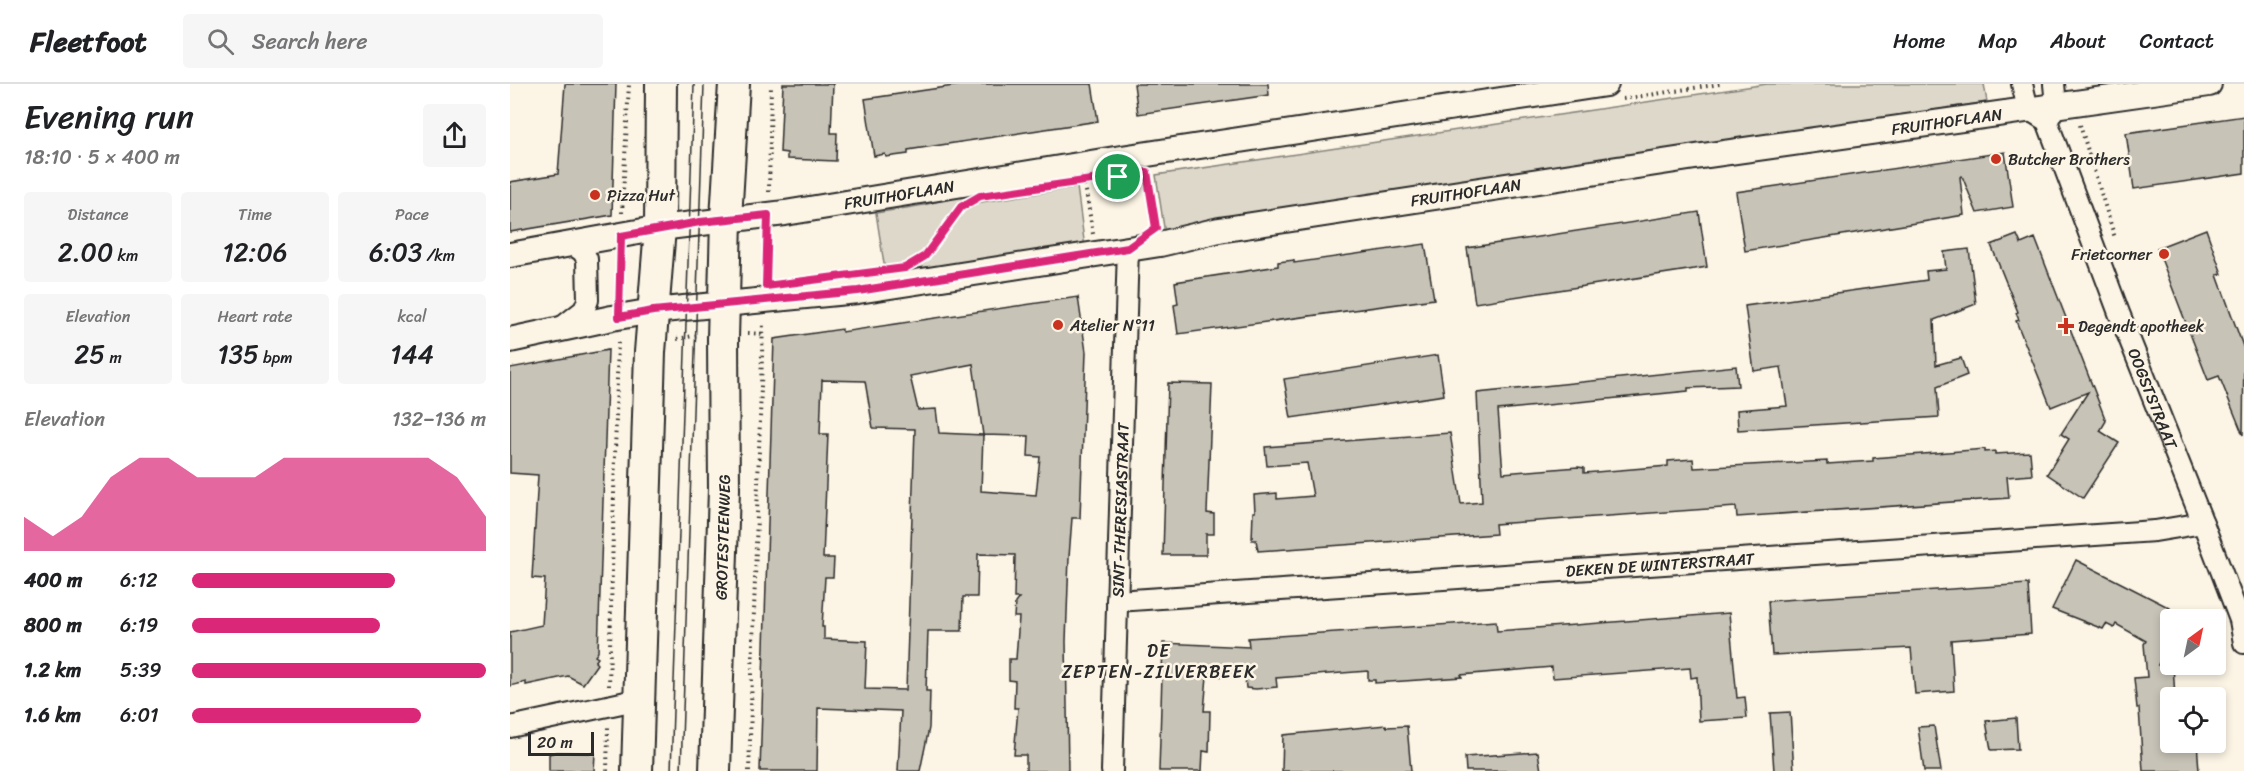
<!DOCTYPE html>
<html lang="en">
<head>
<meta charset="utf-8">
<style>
  body { margin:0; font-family:Sriracha,sans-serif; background:#f6f6f6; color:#202124; height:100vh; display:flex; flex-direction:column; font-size:22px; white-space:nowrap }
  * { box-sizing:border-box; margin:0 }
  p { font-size:20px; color:#757577 }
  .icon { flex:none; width:33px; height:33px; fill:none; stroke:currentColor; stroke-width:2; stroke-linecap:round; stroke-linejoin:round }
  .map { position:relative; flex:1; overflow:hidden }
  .panel { display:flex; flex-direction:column; background:#fff; width:510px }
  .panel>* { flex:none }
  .needle { width:39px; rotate:33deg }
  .fabs { position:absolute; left:1650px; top:525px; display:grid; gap:12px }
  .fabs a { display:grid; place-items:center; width:66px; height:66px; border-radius:6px; background:#fff; box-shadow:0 3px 9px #0003; font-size:30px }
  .scale { position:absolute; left:18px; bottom:15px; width:66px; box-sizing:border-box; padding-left:6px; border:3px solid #2b2b2b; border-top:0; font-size:16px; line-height:21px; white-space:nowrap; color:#2b2b2b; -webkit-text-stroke:4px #fcf5e5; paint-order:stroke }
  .pin { position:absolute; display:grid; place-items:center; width:51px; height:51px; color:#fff; margin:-26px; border:3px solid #fff; border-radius:50%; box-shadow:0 2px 6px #0007 }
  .round { display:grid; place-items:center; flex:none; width:63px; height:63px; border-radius:6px; background:#f6f6f6 }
  .overview { display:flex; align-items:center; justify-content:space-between; height:102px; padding:0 24px }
  h1 { font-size:33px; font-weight:600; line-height:45px }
  .metrics { display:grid; grid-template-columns:repeat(3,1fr); gap:9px; height:102px; padding:6px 24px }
  .metrics div { display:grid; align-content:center; border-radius:6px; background:#f6f6f6; text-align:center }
  .metrics b { font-size:26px; font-weight:600 }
  .metrics small { font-size:16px; font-weight:400 }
  .metrics p { font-size:16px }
  .chart { height:168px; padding:12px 24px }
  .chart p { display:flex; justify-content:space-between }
  .chart svg { width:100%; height:108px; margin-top:6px; fill:#db2777; opacity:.7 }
  ul { padding:0 24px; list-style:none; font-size:20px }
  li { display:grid; grid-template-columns:96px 72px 1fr; align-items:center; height:45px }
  li i { height:15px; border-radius:8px; background:#db2777 }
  header { display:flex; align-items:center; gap:36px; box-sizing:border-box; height:84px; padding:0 30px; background:#fff; border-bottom:2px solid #e0e0e0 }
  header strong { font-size:28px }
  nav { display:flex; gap:33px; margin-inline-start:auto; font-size:21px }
  .search { width:420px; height:54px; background:#f6f6f6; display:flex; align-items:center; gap:15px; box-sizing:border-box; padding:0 21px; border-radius:6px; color:#757577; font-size:22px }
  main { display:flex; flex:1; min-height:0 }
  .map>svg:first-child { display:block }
</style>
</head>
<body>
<header>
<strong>Fleetfoot</strong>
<div class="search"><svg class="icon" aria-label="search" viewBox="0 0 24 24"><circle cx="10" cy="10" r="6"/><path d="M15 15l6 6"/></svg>Search here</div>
<nav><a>Home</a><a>Map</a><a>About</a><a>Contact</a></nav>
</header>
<main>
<section class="panel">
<div class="overview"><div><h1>Evening run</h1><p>18:10 · 5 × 400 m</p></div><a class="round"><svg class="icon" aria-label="share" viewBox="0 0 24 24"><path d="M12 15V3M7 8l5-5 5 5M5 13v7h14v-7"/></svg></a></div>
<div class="metrics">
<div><p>Distance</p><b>2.00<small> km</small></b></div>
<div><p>Time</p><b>12:06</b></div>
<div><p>Pace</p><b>6:03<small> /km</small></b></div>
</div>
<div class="metrics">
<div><p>Elevation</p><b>25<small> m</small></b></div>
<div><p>Heart rate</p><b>135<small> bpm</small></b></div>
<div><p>kcal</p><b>144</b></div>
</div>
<div class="chart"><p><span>Elevation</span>132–136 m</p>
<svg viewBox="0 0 160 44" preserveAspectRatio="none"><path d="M0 44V30L10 38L20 30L30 14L40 6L50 6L60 14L70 14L80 14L90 6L100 6L110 6L120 6L130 6L140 6L150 14L160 30V44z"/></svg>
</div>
<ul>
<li><b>400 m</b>6:12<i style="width:69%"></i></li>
<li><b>800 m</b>6:19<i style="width:64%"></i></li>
<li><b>1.2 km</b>5:39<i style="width:100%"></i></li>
<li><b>1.6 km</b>6:01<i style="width:78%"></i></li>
</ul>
</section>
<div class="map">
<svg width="1734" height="687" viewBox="0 0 1734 687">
  <rect width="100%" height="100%" fill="#fcf5e5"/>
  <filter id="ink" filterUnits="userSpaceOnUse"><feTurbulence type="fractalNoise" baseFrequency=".0167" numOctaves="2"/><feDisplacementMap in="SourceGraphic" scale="12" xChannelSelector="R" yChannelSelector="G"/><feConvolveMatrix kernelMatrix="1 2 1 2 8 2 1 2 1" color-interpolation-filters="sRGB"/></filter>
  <g filter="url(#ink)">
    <g fill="#ded8ca" stroke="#84827a" stroke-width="1.5">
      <polygon points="1257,0 1474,0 1477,18 708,134 655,150 646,91"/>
      <polygon points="567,103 575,164 392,191 375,186 366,129 414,121 455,110 465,119"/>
    </g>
    <g fill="#c8c3b7" stroke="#2b2b2b" stroke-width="1.5" fill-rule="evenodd">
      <polygon points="55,0 106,0 102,131 0,148 0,98 48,90"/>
      <polygon points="273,0 323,0 321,49 327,49 326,77 277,75 277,69 270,68"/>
      <polygon points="457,0 582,0 588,37 398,66 398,70 376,73 375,70 364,72 355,15"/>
      <polygon points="624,0 758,0 759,11 628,30"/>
      <polygon points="1734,32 1734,89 1624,105 1616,49"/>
      <polygon points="1495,68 1503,123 1467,129 1452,92 1450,93 1454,131 1235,167 1226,108"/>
      <polygon points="1189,128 1197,183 965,219 957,164"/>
      <polygon points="1696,145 1712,190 1707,191 1734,265 1733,351 1709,292 1698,296 1647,164"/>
      <polygon points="1507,151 1511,160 1525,154 1596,337 1590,347 1609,359 1573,414 1537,390 1559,355 1551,350 1578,308 1541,323 1506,237 1509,236 1506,229 1508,228 1481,161"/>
      <polygon points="915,160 924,215 668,250 664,221 668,220 665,198 768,182 768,178 784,176 784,179"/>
      <polygon points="1459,165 1466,220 1424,236 1426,281 1451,274 1457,291 1427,303 1429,333 1228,346 1227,326 1277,322 1271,283 1244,287 1235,222 1417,196 1416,187 1436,185 1434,168"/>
      <path d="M568,213L576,268L570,434H562L559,473L556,557L558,687H516V671H504L508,624H504L505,597L499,596V575H506L509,533H504L505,519L509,514H504L505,471L468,470L467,513H453L452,547H418L416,607H420L419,644L410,687H388L391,627L308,624L307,687H250L264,255L332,245V248ZM463,280L473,351L429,349L426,325L408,326L400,292ZM312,296L355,297L363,344L405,345L396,606L355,605L357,557L314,555V543H312L315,493H323L324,474H313L318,350H310ZM473,351L519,352L518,372L530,373L526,411L471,407Z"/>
      <polygon points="98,266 88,568 85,572 88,574 85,578 87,580 73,600 58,592 16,601 16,598 0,602 0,548 32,541 35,495 22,494 28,391 0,389 0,284"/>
      <polygon points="928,271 934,311 781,334 774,295"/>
      <polygon points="1226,282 1228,302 1178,304 1178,307 988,326 993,389 1068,383 1074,384 1074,389 1158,382 1158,377 1183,375 1184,384 1317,377 1317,380 1363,377 1363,374 1475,365 1475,368 1485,367 1485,370 1520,368 1522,391 1497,393 1499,414 1227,433 1226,423 985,440 986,450 748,467 746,456 742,456 743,428 745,428 744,411 767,409 767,415 803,412 797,379 757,382 755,363 940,349 951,420 972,418 967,309"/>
      <polygon points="658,299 702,300 697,429 704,430 704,450 696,450 696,471 653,471"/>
      <polygon points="1566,476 1660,524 1660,556 1648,581 1663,580 1665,614 1660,614 1660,658 1687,658 1689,687 1633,687 1629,624 1627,624 1624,594 1637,593 1634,560 1636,557 1606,540 1604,544 1596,540 1593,545 1542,525"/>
      <polygon points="1518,500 1521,550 1441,556 1444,607 1405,610 1401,564 1262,571 1258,517"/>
      <polygon points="1219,529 1227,614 1235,613 1237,634 1189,637 1187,593 1181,594 1180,584 1043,594 1042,583 951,591 952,593 865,599 865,596 858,596 858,587 766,594 767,603 746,605 736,604 735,593 697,592 694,627 700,627 699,668 693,667 692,687 649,687 653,559 739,563 738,554 986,537 987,547"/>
      <polygon points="1280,628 1284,687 1264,687 1260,629"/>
      <polygon points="1506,634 1508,665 1481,666 1476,637"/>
      <polygon points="876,641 877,643 897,642 901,687 772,687 773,651"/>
      <polygon points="1424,642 1431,687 1414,687 1408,643"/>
      <polygon points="46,668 85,669 84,687 39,687 39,670"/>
      <polygon points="1028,668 1031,687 956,687 955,673"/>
    </g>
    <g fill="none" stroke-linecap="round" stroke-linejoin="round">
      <defs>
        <g id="minor">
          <path id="s1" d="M1512,0L1518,25L1537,37L1609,229L1693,439L1730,536L1734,559"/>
          <polyline points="1539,34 1546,21 1544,0"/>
          <polyline points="51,244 74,226 78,216 77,175 73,168 62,160"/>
          <path id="s2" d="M607,517L1645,447L1693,439"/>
          <polyline points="0,643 130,615"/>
          <path id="s3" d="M602,687L618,164"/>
        </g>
        <g id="tertiary">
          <path id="s4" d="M0,171L150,144L275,129L605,75L1096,0"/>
          <path id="s5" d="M0,256L102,234L143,227L348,207L650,160L709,146L1192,72L1699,0"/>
        </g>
        <g id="primary">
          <polyline points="127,687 140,268 150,144 151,0"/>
          <path id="s6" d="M205,687L214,405L213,255L216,135L224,0"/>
        </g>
      </defs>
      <use href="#minor" stroke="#2b2b2b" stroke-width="24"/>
      <use href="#tertiary" stroke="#2b2b2b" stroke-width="28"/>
      <use href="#primary" stroke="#2b2b2b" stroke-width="34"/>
      <g stroke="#2b2b2b" stroke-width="4" stroke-dasharray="1.5 4.5" stroke-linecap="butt">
        <polyline points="1113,15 1210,0"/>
        <polyline points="1570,41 1605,154"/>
        <polyline points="637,92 645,138"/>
        <polyline points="575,101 583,150"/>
        <polyline points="259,108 261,0"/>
        <polyline points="112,129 119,0"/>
        <polyline points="413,174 452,123"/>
        <polyline points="256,195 258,154"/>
        <polyline points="109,209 110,172"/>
        <polyline points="238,249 254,250"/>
        <polyline points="167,255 189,251"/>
        <polyline points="99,602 108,256"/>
        <polyline points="97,687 98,643"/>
        <polyline points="239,687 253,238"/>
      </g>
      <use href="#minor" stroke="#fcf5e5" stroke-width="20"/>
      <use href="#tertiary" stroke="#fcf5e5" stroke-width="24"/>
      <use href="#primary" stroke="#fcf5e5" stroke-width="30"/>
      <g stroke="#2b2b2b" stroke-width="1.5">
        <polyline points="161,687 184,0"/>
        <polyline points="171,687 194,0"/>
      </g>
    </g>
  </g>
  <g fill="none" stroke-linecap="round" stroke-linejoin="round" filter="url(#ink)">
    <defs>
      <polygon id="route" points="637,88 646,144 618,164 348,207 143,227 109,233 111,152 190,138 258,131 256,202 395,184 415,172 451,123 470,112"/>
    </defs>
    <use href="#route" stroke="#fff" stroke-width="12"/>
    <use href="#route" stroke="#db2777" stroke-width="8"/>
  </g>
  <g fill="#c8321e" stroke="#fcf5e5" stroke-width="2">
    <circle cx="1486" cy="75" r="6"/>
    <circle cx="85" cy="111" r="6"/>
    <circle cx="1654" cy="170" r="6"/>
    <circle cx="548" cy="241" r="6"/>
    <path d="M1553 233h6v6h6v6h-6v6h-6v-6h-6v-6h6z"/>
  </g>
  <g text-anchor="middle" stroke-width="5" stroke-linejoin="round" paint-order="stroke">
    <g font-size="16" fill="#2b2b2b" stroke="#fcf5e5">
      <text dy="6" stroke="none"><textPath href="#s5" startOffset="1454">FRUITHOFLAAN</textPath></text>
      <text dy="6" stroke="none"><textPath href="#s5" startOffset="968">FRUITHOFLAAN</textPath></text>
      <text dy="6" stroke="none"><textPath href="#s4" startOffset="394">FRUITHOFLAAN</textPath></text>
      <text dy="6" stroke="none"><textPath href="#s1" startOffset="345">OOGSTSTRAAT</textPath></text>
      <text dy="6" stroke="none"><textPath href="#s3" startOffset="261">SINT-THERESIASTRAAT</textPath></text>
      <text dy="6" stroke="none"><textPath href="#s6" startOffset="234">GROTESTEENWEG</textPath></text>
      <text dy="6" stroke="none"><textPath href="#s2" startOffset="544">DEKEN DE WINTERSTRAAT</textPath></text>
    </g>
    <g font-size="16" fill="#2b2b2b" stroke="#fcf5e5" text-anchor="start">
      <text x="1498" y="81">Butcher Brothers</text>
      <text x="97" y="117">Pizza Hut</text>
      <text x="1642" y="176" text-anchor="end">Frietcorner</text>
      <text x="560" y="247">Atelier N°11</text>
      <text x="1568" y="248">Degendt apotheek</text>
    </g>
    <g font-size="18" letter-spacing="1.5" fill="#2b2b2b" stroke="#fcf5e5">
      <text x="649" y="573">DE<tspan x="649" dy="21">ZEPTEN-ZILVERBEEK</tspan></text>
    </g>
  </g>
</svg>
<div class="fabs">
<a><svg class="needle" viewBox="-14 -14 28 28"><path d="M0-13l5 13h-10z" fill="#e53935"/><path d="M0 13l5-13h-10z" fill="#757577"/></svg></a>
<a><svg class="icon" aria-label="locate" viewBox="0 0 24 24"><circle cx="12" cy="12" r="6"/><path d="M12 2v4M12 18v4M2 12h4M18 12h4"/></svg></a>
</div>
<div class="scale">20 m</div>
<div class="pin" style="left:608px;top:93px;background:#1e9e55"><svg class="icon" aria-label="arrive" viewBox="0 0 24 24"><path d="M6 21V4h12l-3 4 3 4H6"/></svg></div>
</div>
</main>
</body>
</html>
